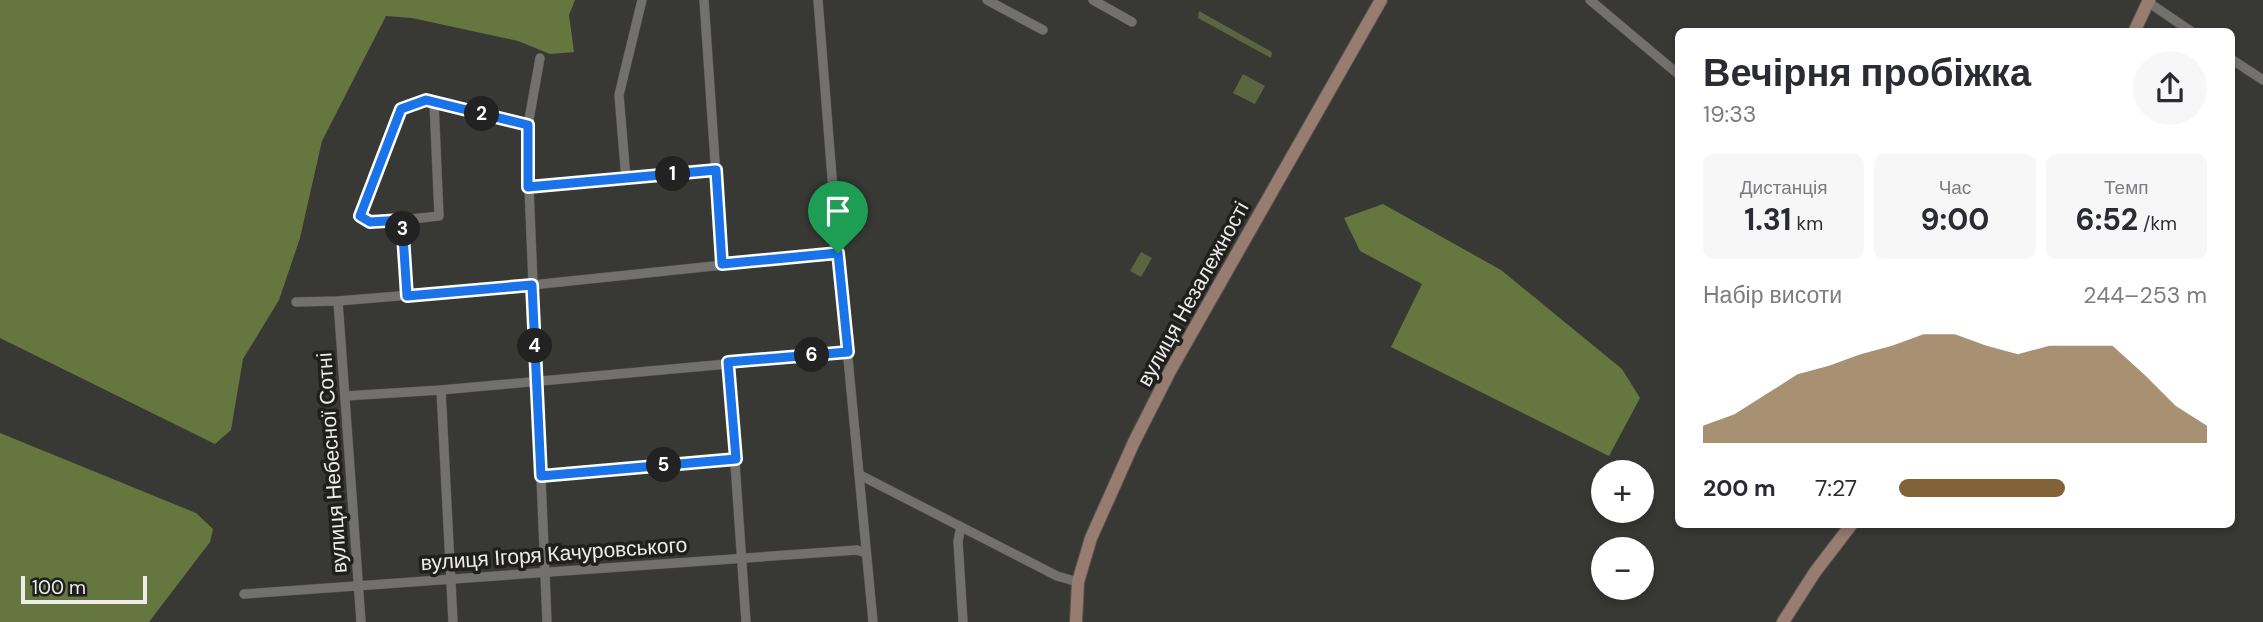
<!DOCTYPE html>
<html lang="uk">
<head>
<meta charset="utf-8">
<style>
  body { margin:0; font-family:"DM Sans",sans-serif; background:#f7f7f7; color:#2b2b33; height:100vh; display:flex; flex-direction:column; font-size:26px; white-space:nowrap }
  * { box-sizing:border-box; margin:0 }
  p { font-size:23px; color:#7c7c81 }
  .icon { flex:none; width:38px; height:38px; fill:none; stroke:currentColor; stroke-width:2; stroke-linecap:round; stroke-linejoin:round }
  .map { position:relative; flex:1; overflow:hidden }
  .drawer { position:absolute; left:1675px; top:28px; width:560px; height:500px; display:flex; flex-direction:column; background:#fff; border-radius:10px; box-shadow:0 4px 10px #0003 }
  .drawer>* { flex:none }
  .fabs { position:absolute; left:1591px; top:460px; display:grid; gap:14px }
  .fabs a { display:grid; place-items:center; width:63px; height:63px; border-radius:50%; background:#fff; box-shadow:0 4px 10px #0003; font-size:35px }
  .scale { position:absolute; left:21px; bottom:18px; width:126px; box-sizing:border-box; padding-left:7px; border:4px solid #edecea; border-top:0; font-size:19px; line-height:24px; white-space:nowrap; color:#edecea; -webkit-text-stroke:5px #1f1f1e; paint-order:stroke }
  .pin { position:absolute; display:grid; place-items:center; width:60px; height:60px; color:#fff; margin:-72px -30px; border-radius:50% 50% 50% 0; rotate:-45deg; box-shadow:0 0 7px #0007 }
  .pin .icon { rotate:45deg }
  .km { position:absolute; width:35px; height:35px; margin:-18px; border-radius:50%; background:#222; color:#fff; font-size:19px; line-height:35px; text-align:center }
  .round { display:grid; place-items:center; flex:none; width:74px; height:74px; border-radius:37px; background:#f7f7f7 }
  .overview { display:flex; align-items:center; justify-content:space-between; height:119px; padding:0 28px }
  h1 { font-size:38px; font-weight:700; line-height:52px }
  .metrics { display:grid; grid-template-columns:repeat(3,1fr); gap:10px; height:119px; padding:7px 28px }
  .metrics div { display:grid; align-content:center; border-radius:10px; background:#f7f7f7; text-align:center }
  .metrics b { font-size:30px; font-weight:700 }
  .metrics small { font-size:19px; font-weight:400 }
  .metrics p { font-size:19px }
  .chart { height:196px; padding:14px 28px }
  .chart p { display:flex; justify-content:space-between }
  .chart svg { width:100%; height:126px; margin-top:7px; fill:#826337; opacity:.7 }
  ul { padding:0 28px; list-style:none; font-size:23px }
  li { display:grid; grid-template-columns:112px 84px 1fr; align-items:center; height:52px }
  li i { height:18px; border-radius:9px; background:#826337 }
  .map>svg:first-child { display:block }
</style>
</head>
<body>
<div class="map">
<svg width="2263" height="622" viewBox="0 0 2263 622">
  <rect width="100%" height="100%" fill="#383835"/>
  <g fill="#5a6640">
    <polygon points="1199,11 1272,52 1271,58 1198,18"/>
    <polygon points="1243,74 1265,86 1255,104 1233,93"/>
    <polygon points="1141,252 1152,258 1141,277 1130,271"/>
  </g>
  <g fill="#66763f">
    <polygon points="0,0 575,0 569,15 574,52 550,54 518,41 412,18 386,16 322,141 300,238 279,300 243,359 231,430 215,444 0,338"/>
    <polygon points="1383,204 1501,270 1622,369 1640,398 1609,456 1391,347 1422,284 1360,251 1344,218"/>
    <polygon points="0,433 196,513 213,529 210,542 149,622 0,622"/>
  </g>
  <g fill="none" stroke-linecap="round" stroke-linejoin="round">
    <defs>
      <g id="street">
        <polyline points="704,0 722,264"/>
        <polyline points="818,0 838,253 873,622"/>
        <polyline points="987,0 1043,30"/>
        <polyline points="1093,0 1132,22"/>
        <polyline points="1590,0 1678,74"/>
        <polyline points="2148,2 2192,32"/>
        <polyline points="540,58 528,125 529,187 547,622"/>
        <polyline points="2231,59 2263,80"/>
        <polyline points="626,179 619,95 642,0"/>
        <polyline points="529,187 716,170"/>
        <polyline points="402,220 439,216 434,102"/>
        <polyline points="407,296 402,220 370,222 360,216 401,109 426,100 528,125"/>
        <polyline points="338,301 361,622"/>
        <polyline points="296,302 338,301 532,285 838,253"/>
        <polyline points="728,362 746,622"/>
        <polyline points="441,390 453,622"/>
        <polyline points="345,396 441,390 848,353"/>
        <polyline points="860,475 1057,576 1078,582"/>
        <polyline points="541,476 736,459"/>
        <polyline points="961,527 958,541 963,622"/>
        <polyline points="244,594 857,550 866,553"/>
      </g>
      <g id="secondary">
        <polyline points="2134,32 2149,0"/>
        <polyline points="1076,622 1078,582 1091,538 1134,442 1170,371 1381,0"/>
        <polyline points="1783,622 1815,572 1851,525"/>
      </g>
    </defs>
    <use href="#street" stroke="#555452" stroke-width="10"/>
    <use href="#secondary" stroke="#555452" stroke-width="14"/>
    <use href="#street" stroke="#72716e" stroke-width="9"/>
    <use href="#secondary" stroke="#997c70" stroke-width="12"/>
  </g>
  <g fill="none" stroke-linecap="round" stroke-linejoin="round">
    <defs>
      <polygon id="route" points="426,100 528,125 528,187 716,170 722,264 838,253 848,352 728,362 736,459 541,476 532,285 407,296 402,220 370,222 360,216 401,109"/>
    </defs>
    <use href="#route" stroke="#fff" stroke-width="14"/>
    <use href="#route" stroke="#1a73e8" stroke-width="9"/>
  </g>
  <g text-anchor="middle" stroke-width="7" stroke-linejoin="round" paint-order="stroke">
    <g font-size="21" fill="#edecea" stroke="#1f1f1e">
      <text transform="translate(1193 294) rotate(-61)" y="7">вулиця Незалежності</text>
      <text transform="translate(332 463) rotate(-94)" y="7">вулиця Небесної Сотні</text>
      <text transform="translate(554 554) rotate(-4)" y="7">вулиця Ігоря Качуровського</text>
    </g>
  </g>
</svg>
<div class="fabs">
<a>+</a>
<a>−</a>
</div>
<div class="scale">100 m</div>
<div class="pin" style="left:838px;top:253px;background:#1e9e55"><svg class="icon" aria-label="arrive" viewBox="0 0 24 24"><path d="M6 21V4h12l-3 4 3 4H6"/></svg></div>
<b class="km" style="left:673px;top:174px">1</b>
<b class="km" style="left:482px;top:114px">2</b>
<b class="km" style="left:403px;top:229px">3</b>
<b class="km" style="left:535px;top:346px">4</b>
<b class="km" style="left:664px;top:465px">5</b>
<b class="km" style="left:812px;top:355px">6</b>
<section class="drawer">
<div class="overview"><div><h1>Вечірня пробіжка</h1><p>19:33</p></div><a class="round"><svg class="icon" aria-label="share" viewBox="0 0 24 24"><path d="M12 15V3M7 8l5-5 5 5M5 13v7h14v-7"/></svg></a></div>
<div class="metrics">
<div><p>Дистанція</p><b>1.31<small> km</small></b></div>
<div><p>Час</p><b>9:00</b></div>
<div><p>Темп</p><b>6:52<small> /km</small></b></div>
</div>
<div class="chart"><p><span>Набір висоти</span>244–253 m</p>
<svg viewBox="0 0 160 44" preserveAspectRatio="none"><path d="M0 44V38L10 34L20 27L30 20L40 17L50 13L60 10L70 6L80 6L90 10L100 13L110 10L120 10L130 10L140 20L150 31L160 38V44z"/></svg>
</div>
<ul>
<li><b>200 m</b>7:27<i style="width:54%"></i></li>
</ul>
</section>
</div>
</body>
</html>
